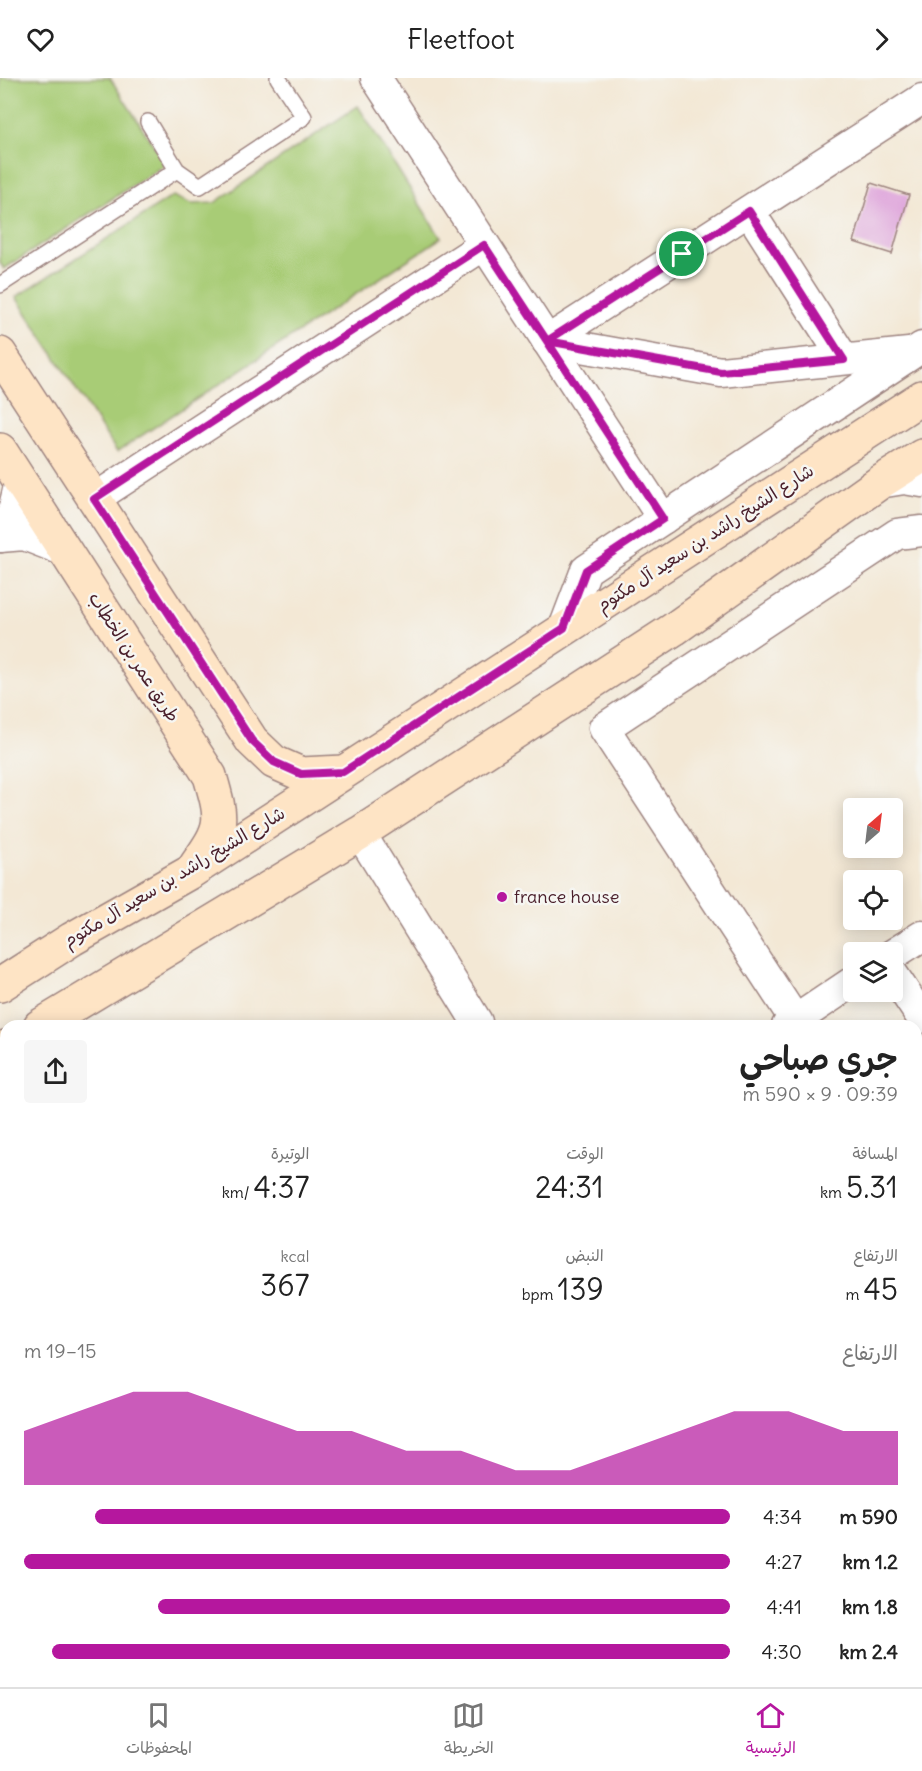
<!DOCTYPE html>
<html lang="ar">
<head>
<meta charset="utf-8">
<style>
  body { margin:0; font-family:Delius,"Playpen Sans Arabic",sans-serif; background:#f6f6f6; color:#222; direction:rtl; height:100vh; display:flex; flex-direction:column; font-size:22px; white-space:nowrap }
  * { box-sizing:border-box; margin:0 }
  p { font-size:20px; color:#767676 }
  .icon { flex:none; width:33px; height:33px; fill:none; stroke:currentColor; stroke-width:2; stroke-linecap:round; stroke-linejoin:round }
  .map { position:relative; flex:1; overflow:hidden; direction:ltr }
  .side { position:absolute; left:0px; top:942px; width:922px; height:668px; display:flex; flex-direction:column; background:#fff; border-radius:18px 18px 0 0; box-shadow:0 3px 15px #0003; direction:rtl }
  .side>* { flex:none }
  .needle { width:39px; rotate:28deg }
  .tools { position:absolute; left:843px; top:720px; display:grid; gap:12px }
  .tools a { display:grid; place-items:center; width:60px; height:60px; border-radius:6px; background:#fff; box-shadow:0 3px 15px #0003; font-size:30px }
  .pin { position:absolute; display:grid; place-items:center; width:51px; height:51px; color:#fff; margin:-26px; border:3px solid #fff; border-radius:50%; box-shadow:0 2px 6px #0007 }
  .round { display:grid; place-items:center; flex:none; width:63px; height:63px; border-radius:6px; background:#f6f6f6 }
  .headline { display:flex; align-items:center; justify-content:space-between; height:102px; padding:0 24px }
  h1 { font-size:33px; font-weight:600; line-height:45px }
  .metrics { display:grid; grid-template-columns:repeat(3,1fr); gap:9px; height:102px; padding:6px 24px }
  .metrics div { display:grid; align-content:center }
  .metrics b { font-size:30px; font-weight:600 }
  .metrics small { font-size:16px; font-weight:400 }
  .metrics p { font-size:16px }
  .chart { height:168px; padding:12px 24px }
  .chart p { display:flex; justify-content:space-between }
  .chart svg { width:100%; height:108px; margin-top:6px; fill:#b5179e; opacity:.7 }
  ul { padding:0 24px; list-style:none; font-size:20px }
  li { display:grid; grid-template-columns:96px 72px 1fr; align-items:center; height:45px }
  li i { height:15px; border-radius:8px; background:#b5179e }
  header { display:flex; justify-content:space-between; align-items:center; height:78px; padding:0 24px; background:#fff; font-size:27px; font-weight:600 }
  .tabs { display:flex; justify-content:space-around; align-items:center; height:84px; border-top:2px solid #e0e0e0; background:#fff; font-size:16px; color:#767676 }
  .tabs a { display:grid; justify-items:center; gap:3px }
  .tabs .active { color:#b5179e }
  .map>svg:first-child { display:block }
</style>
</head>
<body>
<header><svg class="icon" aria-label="forward" viewBox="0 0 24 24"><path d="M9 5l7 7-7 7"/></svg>Fleetfoot<svg class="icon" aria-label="heart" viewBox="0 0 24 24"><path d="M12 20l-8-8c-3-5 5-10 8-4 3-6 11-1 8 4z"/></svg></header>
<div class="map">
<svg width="922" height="1609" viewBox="0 0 922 1609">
  <rect width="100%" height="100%" fill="#f6f6f2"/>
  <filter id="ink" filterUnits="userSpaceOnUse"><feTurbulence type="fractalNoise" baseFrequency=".0167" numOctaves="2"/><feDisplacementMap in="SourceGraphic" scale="12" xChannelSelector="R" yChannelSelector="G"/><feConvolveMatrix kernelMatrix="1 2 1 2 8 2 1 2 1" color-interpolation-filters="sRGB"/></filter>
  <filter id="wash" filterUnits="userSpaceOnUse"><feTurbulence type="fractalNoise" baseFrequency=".008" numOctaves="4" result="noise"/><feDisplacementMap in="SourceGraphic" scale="24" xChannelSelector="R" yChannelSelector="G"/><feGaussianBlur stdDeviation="1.35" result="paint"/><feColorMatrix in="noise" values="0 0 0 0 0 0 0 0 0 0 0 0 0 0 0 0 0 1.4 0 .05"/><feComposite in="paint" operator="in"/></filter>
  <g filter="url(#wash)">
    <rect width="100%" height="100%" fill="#f3e8d5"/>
    <g fill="#a8cc76" stroke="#797650" stroke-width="1.5">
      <polygon points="0,0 110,0 166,86 4,191 0,185"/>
      <polygon points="358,28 441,160 117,374 16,219 173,118 191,126 214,125"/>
    </g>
    <g id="blocks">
      <polygon fill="#dfa6db" points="871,105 909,117 892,176 854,164"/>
    </g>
  </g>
  <g filter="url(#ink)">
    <use href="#blocks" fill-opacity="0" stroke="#9e8480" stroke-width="1.5"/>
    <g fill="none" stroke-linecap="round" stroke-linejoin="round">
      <defs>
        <g id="lane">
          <polyline points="148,44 177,92 200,108 304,39 278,0"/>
          <polyline points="0,207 177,92"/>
        </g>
        <g id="street">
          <polyline points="376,0 663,441"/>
          <polyline points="749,133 844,281"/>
          <polyline points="547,263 922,21"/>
          <polyline points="547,263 721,294 909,275"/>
          <polyline points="879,405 904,401 922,404"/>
          <polyline points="94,421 484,167"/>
          <polyline points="0,459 24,457 65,473"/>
          <polyline points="0,459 13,433 20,404"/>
          <polyline points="564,550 586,492 922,269"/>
          <polyline points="360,755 477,944"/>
          <polyline points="892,877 922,858"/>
          <polyline points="892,895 922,940"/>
          <polyline points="795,942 604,650 897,456 922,453"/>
          <polyline points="787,948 854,903"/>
          <polyline points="916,1021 922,1017"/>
          <polyline points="0,1038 6,1046"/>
          <polyline points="916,1236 922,1245"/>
          <polyline points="916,1326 922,1322"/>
          <polyline points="0,1352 6,1362"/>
          <polyline points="0,1576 6,1572"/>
          <polyline points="161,1604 165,1609"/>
          <polyline points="375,1604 379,1609"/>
          <polyline points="591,1604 595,1609"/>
          <polyline points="779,1609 787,1604"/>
        </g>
        <g id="secondary">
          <polyline points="0,276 252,663 274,684 301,696 343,694"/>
          <path d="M0,372L210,698C223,743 224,748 196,787"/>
          <polyline points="0,907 72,861 192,793 922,319"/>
          <polyline points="40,948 360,755 674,551 879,405 922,378"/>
          <polyline points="0,972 6,969"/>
        </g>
      </defs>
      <use href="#lane" stroke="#9e8480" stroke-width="18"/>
      <use href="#street" stroke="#9e8480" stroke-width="33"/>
      <use href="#secondary" stroke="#9e8480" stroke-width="36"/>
      <use href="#lane" stroke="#fff" stroke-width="15"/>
      <use href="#street" stroke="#fff" stroke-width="30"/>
      <use href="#secondary" stroke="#fee4c5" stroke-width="33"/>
    </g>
  </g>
  <g fill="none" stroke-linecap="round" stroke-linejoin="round" filter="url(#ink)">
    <defs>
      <polyline id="route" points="682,176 547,263 663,441 586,492 564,550 343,694 301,696 274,684 252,663 94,421 484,167 547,263 721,294 844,282 749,133 682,176"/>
    </defs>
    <use href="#route" stroke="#fff" stroke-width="12"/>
    <use href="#route" stroke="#b5179e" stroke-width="8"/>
  </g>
  <circle fill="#b5179e" stroke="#f6f6f2" stroke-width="2" cx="502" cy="819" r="6"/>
  <g text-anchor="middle" stroke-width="5" stroke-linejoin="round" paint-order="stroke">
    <g font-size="18" fill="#4a1f2b" stroke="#f6f6f2">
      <text transform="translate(705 460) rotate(-33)" y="6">شارع الشيخ راشد بن سعيد آل مكتوم</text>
      <text transform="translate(134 579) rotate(57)" y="6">طريق عمر بن الخطاب</text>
      <text transform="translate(174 799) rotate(-31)" y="6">شارع الشيخ راشد بن سعيد آل مكتوم</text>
    </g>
    <g font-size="18" fill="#4a1f2b" stroke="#f6f6f2" text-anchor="start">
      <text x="514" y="825">france house</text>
    </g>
  </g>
</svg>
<div class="tools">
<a><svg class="needle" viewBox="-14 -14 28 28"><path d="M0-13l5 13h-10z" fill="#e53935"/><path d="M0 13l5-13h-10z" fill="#767676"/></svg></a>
<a><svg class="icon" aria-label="locate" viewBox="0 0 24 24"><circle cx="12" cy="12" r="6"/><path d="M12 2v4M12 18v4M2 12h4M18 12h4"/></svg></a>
<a><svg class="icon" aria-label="layers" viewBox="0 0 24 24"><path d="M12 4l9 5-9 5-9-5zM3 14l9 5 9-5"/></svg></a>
</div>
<div class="pin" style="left:682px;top:176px;background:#1e9e55"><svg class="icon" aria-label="arrive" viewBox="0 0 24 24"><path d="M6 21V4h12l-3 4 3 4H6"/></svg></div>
<section class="side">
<div class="headline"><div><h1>جري صباحي</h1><p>09:39 · 9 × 590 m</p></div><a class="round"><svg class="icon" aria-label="share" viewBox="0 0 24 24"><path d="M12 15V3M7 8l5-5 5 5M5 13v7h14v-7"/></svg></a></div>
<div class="metrics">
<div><p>المسافة</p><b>5.31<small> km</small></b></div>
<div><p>الوقت</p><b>24:31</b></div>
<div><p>الوتيرة</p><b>4:37<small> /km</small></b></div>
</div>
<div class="metrics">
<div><p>الارتفاع</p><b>45<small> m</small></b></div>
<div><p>النبض</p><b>139<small> bpm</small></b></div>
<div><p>kcal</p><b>367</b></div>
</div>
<div class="chart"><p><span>الارتفاع</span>15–19 m</p>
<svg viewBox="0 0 160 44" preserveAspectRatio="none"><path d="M0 44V22L10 14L20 6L30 6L40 14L50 22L60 22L70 30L80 30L90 38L100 38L110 30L120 22L130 14L140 14L150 22L160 22V44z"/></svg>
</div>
<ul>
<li><b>590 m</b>4:34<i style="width:90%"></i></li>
<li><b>1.2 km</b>4:27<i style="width:100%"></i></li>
<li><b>1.8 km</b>4:41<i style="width:81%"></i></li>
<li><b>2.4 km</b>4:30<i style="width:96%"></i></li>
</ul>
</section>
</div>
<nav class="tabs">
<a class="active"><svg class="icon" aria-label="home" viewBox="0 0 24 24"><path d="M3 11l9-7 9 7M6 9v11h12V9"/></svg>الرئيسية</a>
<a><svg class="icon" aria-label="map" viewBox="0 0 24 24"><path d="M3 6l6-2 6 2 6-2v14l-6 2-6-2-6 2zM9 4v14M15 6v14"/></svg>الخريطة</a>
<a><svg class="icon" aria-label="saved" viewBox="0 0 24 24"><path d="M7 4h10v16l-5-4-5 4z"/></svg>المحفوظات</a>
</nav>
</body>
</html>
